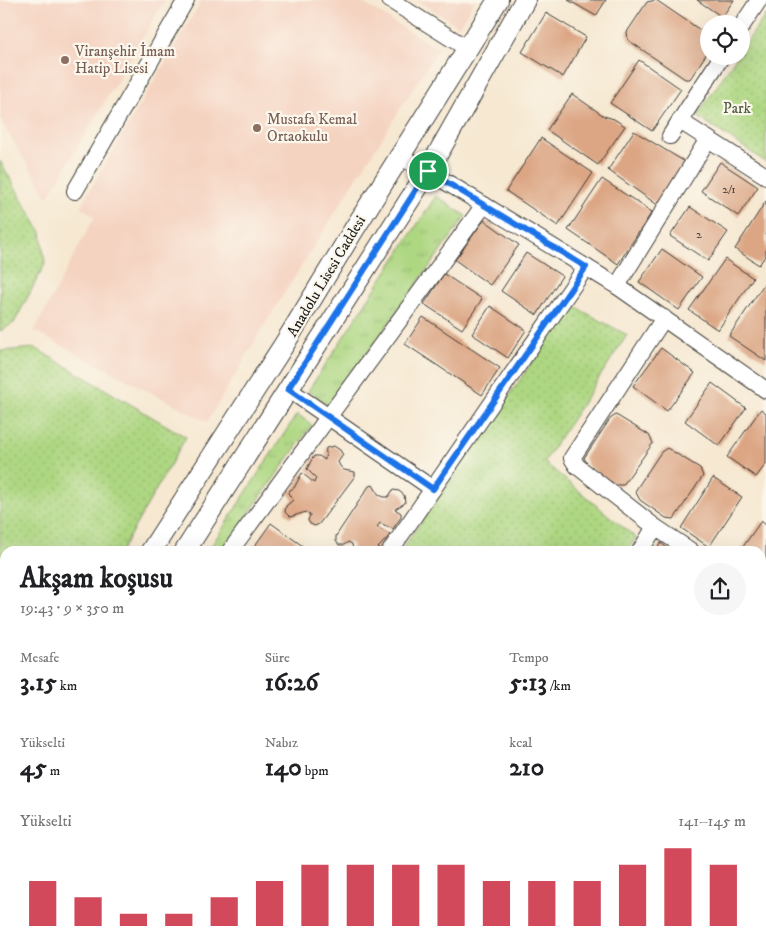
<!DOCTYPE html>
<html lang="tr">
<head>
<meta charset="utf-8">
<style>
  body { margin:0; font-family:"IM FELL DW Pica",serif; background:#f6f6f6; color:#202124; height:100vh; display:flex; flex-direction:column; font-size:19px; white-space:nowrap }
  * { box-sizing:border-box; margin:0 }
  p { font-size:16px; color:#757577 }
  .icon { flex:none; width:28px; height:28px; fill:none; stroke:currentColor; stroke-width:2; stroke-linecap:round; stroke-linejoin:round }
  .map { position:relative; flex:1; overflow:hidden }
  .panel { position:absolute; left:0px; top:546px; width:766px; height:406px; display:flex; flex-direction:column; background:#fff; border-radius:15px 15px 0 0; box-shadow:0 5px 20px #0002 }
  .panel>* { flex:none }
  .controls { position:absolute; left:700px; top:15px; display:grid; gap:10px }
  .controls a { display:grid; place-items:center; width:50px; height:50px; border-radius:50%; background:#fff; box-shadow:0 5px 20px #0002; font-size:25px }
  .pin { position:absolute; display:grid; place-items:center; width:42px; height:42px; color:#fff; margin:-21px; border:2px solid #fff; border-radius:50%; box-shadow:0 1px 5px #0007 }
  .round { display:grid; place-items:center; flex:none; width:52px; height:52px; border-radius:26px; background:#f6f6f6 }
  .headline { display:flex; align-items:center; justify-content:space-between; height:85px; padding:0 20px }
  h1 { font-size:28px; font-weight:800; line-height:38px }
  .metrics { display:grid; grid-template-columns:repeat(3,1fr); gap:8px; height:85px; padding:5px 20px }
  .metrics div { display:grid; align-content:center }
  .metrics b { font-size:25px; font-weight:800 }
  .metrics small { font-size:14px; font-weight:400 }
  .metrics p { font-size:14px }
  .chart { height:140px; padding:10px 20px }
  .chart p { display:flex; justify-content:space-between }
  .chart svg { width:100%; height:90px; margin-top:5px; stroke:#d1495b; stroke-width:6 }
  .map>svg:first-child { display:block }
</style>
</head>
<body>
<div class="map">
<svg width="766" height="952" viewBox="0 0 766 952">
  <defs>
    <pattern id="grass-tufts" width="24" height="20" patternUnits="userSpaceOnUse" patternTransform="scale(1.25)"><rect width="24" height="20" fill="#aed782"/><path d="M3 7l-1-3M5 7V3M7 7l1-3M15 17l-1-3M17 17v-4M19 17l1-3" fill="none" stroke="#95b870"/></pattern>
    <pattern id="park-dots" width="8" height="8" patternUnits="userSpaceOnUse" patternTransform="scale(1.25)"><rect width="8" height="8" fill="#aed782"/><path d="M2 2h.1M6 6h.1" fill="none" stroke="#95b870" stroke-width="1.8" stroke-linecap="round"/></pattern>
  </defs>
  <rect width="100%" height="100%" fill="#fbf7ec"/>
  <filter id="ink" filterUnits="userSpaceOnUse"><feTurbulence type="fractalNoise" baseFrequency=".02" numOctaves="2"/><feDisplacementMap in="SourceGraphic" scale="10" xChannelSelector="R" yChannelSelector="G"/><feConvolveMatrix kernelMatrix="1 2 1 2 8 2 1 2 1" color-interpolation-filters="sRGB"/></filter>
  <filter id="wash" filterUnits="userSpaceOnUse"><feTurbulence type="fractalNoise" baseFrequency=".0096" numOctaves="4" result="noise"/><feDisplacementMap in="SourceGraphic" scale="20" xChannelSelector="R" yChannelSelector="G"/><feGaussianBlur stdDeviation="1.12" result="paint"/><feColorMatrix in="noise" values="0 0 0 0 0 0 0 0 0 0 0 0 0 0 0 0 0 1.4 0 .05"/><feComposite in="paint" operator="in"/></filter>
  <g filter="url(#wash)">
    <rect width="100%" height="100%" fill="#f6e8d1"/>
    <g fill="#f5d3c1">
      <polygon points="0,0 165,0 48,197 0,120"/>
      <polygon points="202,0 358,0 438,49 269,318 207,422 34,331 95,216 80,207"/>
      <polygon points="416,0 475,0 459,26"/>
    </g>
    <g fill="url(#grass-tufts)" stroke="#657a4f">
      <polygon points="436,196 466,216 329,405 308,391"/>
      <polygon points="297,414 312,425 222,551 208,551"/>
    </g>
    <g fill="url(#park-dots)" stroke="#657a4f">
      <polygon points="766,14 766,162 697,116 737,56 741,56 741,51"/>
      <polygon points="0,161 41,232 45,264 14,323 0,331"/>
      <polygon points="572,305 627,335 544,462 636,538 627,551 401,551"/>
      <polygon points="35,348 186,437 121,551 5,551 5,744 0,752 0,351"/>
      <polygon points="318,948 516,948 523,952 325,952"/>
    </g>
    <g id="blocks">
      <g fill="#dca684">
        <polygon points="568,0 606,0 596,16"/>
        <polygon points="656,0 709,36 709,50 690,79 685,79 628,40 627,32 647,2"/>
        <polygon points="697,0 734,0 722,17"/>
        <polygon points="546,13 586,37 563,77 522,52"/>
        <polygon points="639,60 681,89 652,131 610,103"/>
        <polygon points="572,94 604,116 614,119 625,126 598,165 547,130"/>
        <polygon points="634,131 687,163 659,206 608,170"/>
        <polygon points="541,138 593,173 558,226 506,191"/>
        <polygon points="720,162 758,187 738,216 701,191"/>
        <polygon points="602,179 652,212 618,264 568,230"/>
        <polygon points="766,201 766,255 759,265 735,249"/>
        <polygon points="690,207 728,232 708,261 670,236"/>
        <polygon points="484,220 519,245 490,285 455,260"/>
        <polygon points="662,249 702,277 679,310 639,282"/>
        <polygon points="526,253 562,276 537,315 501,291"/>
        <polygon points="725,259 753,278 718,330 689,310"/>
        <polygon points="444,274 482,299 462,329 424,304"/>
        <polygon points="766,281 766,361 729,336"/>
        <polygon points="490,306 526,330 508,358 472,334"/>
        <polygon points="423,317 500,368 482,395 405,344"/>
        <polygon points="661,348 695,373 667,411 633,386"/>
        <polygon points="712,383 746,408 719,446 685,421"/>
        <polygon points="761,409 766,413 766,464 756,477 727,457"/>
        <polygon points="616,415 649,435 653,443 623,485 616,485 589,467 584,458 610,419"/>
        <polygon points="334,446 340,450 343,455 338,462 340,466 344,470 355,472 355,476 319,524 315,526 310,524 308,520 310,515 306,512 290,517 285,512 286,506 293,500 288,493 290,490 294,488 302,473 314,483 316,478 307,469 311,461 314,456 319,456 325,460 326,448"/>
        <polygon points="667,448 700,468 703,476 674,519 666,518 640,500 635,491 661,452"/>
        <polygon points="713,478 742,497 709,547 681,528"/>
        <polygon points="373,485 379,495 384,497 388,497 393,490 399,491 404,495 405,503 395,509 401,513 401,517 393,529 380,523 377,527 390,535 378,548 378,551 353,551 352,544 348,542 344,545 339,545 336,541 336,536 369,486"/>
        <polygon points="761,521 766,525 766,584 761,581 761,551 740,551"/>
        <polygon points="271,523 304,547 301,551 251,551"/>
        <polygon points="661,543 671,551 655,551"/>
        <polygon points="761,611 766,615 766,658 761,654"/>
        <polygon points="761,776 766,779 766,824 761,820"/>
        <polygon points="761,846 766,849 766,889 761,896"/>
        <polygon points="5,907 5,927 0,924 0,914"/>
        <polygon points="0,933 5,937 5,948 19,948 26,952 0,952"/>
        <polygon points="53,948 80,948 87,952 50,952"/>
        <polygon points="163,948 230,948 237,952 160,952"/>
      </g>
    </g>
  </g>
  <g filter="url(#ink)">
    <use href="#blocks" fill-opacity="0" stroke="#3d3b37" stroke-width="1"/>
    <g fill="none" stroke-linecap="round" stroke-linejoin="round">
      <defs>
        <g id="minor">
          <polyline points="390,0 468,49"/>
          <polyline points="741,27 759,0"/>
          <polyline points="680,121 766,176"/>
          <polyline points="670,136 722,56"/>
          <polyline points="400,157 428,171 617,286 766,390"/>
          <polyline points="75,191 186,0"/>
          <polyline points="617,286 708,139"/>
          <polyline points="664,318 572,458 577,466 655,527 691,551"/>
          <polyline points="288,389 433,489"/>
          <polyline points="230,551 484,205"/>
          <polyline points="390,551 586,267"/>
          <polyline points="640,551 655,527"/>
          <polyline points="761,599 766,602"/>
          <polyline points="761,712 766,705"/>
          <polyline points="761,751 766,755"/>
          <polyline points="286,948 293,952"/>
          <polyline points="578,948 585,952"/>
          <polyline points="136,952 139,948"/>
          <polyline points="601,952 604,948"/>
        </g>
        <g id="tertiary">
          <polyline points="151,551 285,343 353,231 498,0"/>
          <polyline points="185,551 428,171 525,0"/>
          <polyline points="0,799 5,791"/>
          <polyline points="0,852 5,844"/>
        </g>
      </defs>
      <use href="#minor" stroke="#3d3b37" stroke-width="18"/>
      <use href="#tertiary" stroke="#3d3b37" stroke-width="22"/>
      <use href="#minor" stroke="#fff" stroke-width="16"/>
      <use href="#tertiary" stroke="#fff" stroke-width="20"/>
    </g>
  </g>
  <g fill="none" stroke-linecap="round" stroke-linejoin="round" filter="url(#ink)">
    <defs>
      <polygon id="route" points="428,171 586,267 433,489 288,389"/>
    </defs>
    <use href="#route" stroke="#fff" stroke-width="10"/>
    <use href="#route" stroke="#1a73e8" stroke-width="6"/>
  </g>
  <g fill="#8d6e63" stroke="#fbf7ec" stroke-width="2">
    <circle cx="65" cy="60" r="5"/>
    <circle cx="257" cy="128" r="5"/>
  </g>
  <g text-anchor="middle" stroke-width="4.5" stroke-linejoin="round" paint-order="stroke">
    <g font-size="12" fill="#4c3e36">
      <text x="729" y="193">2/1</text>
      <text x="699" y="238">2</text>
    </g>
    <g font-size="15" fill="#785e54" stroke="#fbf7ec" text-anchor="start">
      <text x="75" y="56">Viranşehir İmam<tspan x="75" dy="17">Hatip Lisesi</tspan></text>
      <text x="267" y="124">Mustafa Kemal<tspan x="267" dy="17">Ortaokulu</tspan></text>
    </g>
    <g font-size="15" fill="#4f5d40" stroke="#fbf7ec">
      <text x="737" y="113">Park</text>
    </g>
    <g font-size="15" fill="#1c1c1c" stroke="#fbf7ec">
      <text transform="translate(326 276) rotate(-59)" y="5">Anadolu Lisesi Caddesi</text>
    </g>
  </g>
</svg>
<div class="controls">
<a><svg class="icon" aria-label="locate" viewBox="0 0 24 24"><circle cx="12" cy="12" r="6"/><path d="M12 2v4M12 18v4M2 12h4M18 12h4"/></svg></a>
</div>
<div class="pin" style="left:428px;top:171px;background:#1e9e55"><svg class="icon" aria-label="arrive" viewBox="0 0 24 24"><path d="M6 21V4h12l-3 4 3 4H6"/></svg></div>
<section class="panel">
<div class="headline"><div><h1>Akşam koşusu</h1><p>19:43 · 9 × 350 m</p></div><a class="round"><svg class="icon" aria-label="share" viewBox="0 0 24 24"><path d="M12 15V3M7 8l5-5 5 5M5 13v7h14v-7"/></svg></a></div>
<div class="metrics">
<div><p>Mesafe</p><b>3.15<small> km</small></b></div>
<div><p>Süre</p><b>16:26</b></div>
<div><p>Tempo</p><b>5:13<small> /km</small></b></div>
</div>
<div class="metrics">
<div><p>Yükselti</p><b>45<small> m</small></b></div>
<div><p>Nabız</p><b>140<small> bpm</small></b></div>
<div><p>kcal</p><b>210</b></div>
</div>
<div class="chart"><p><span>Yükselti</span>141–145 m</p>
<svg viewBox="0 0 160 44" preserveAspectRatio="none"><path d="M5 44V22M15 44V30M25 44V38M35 44V38M45 44V30M55 44V22M65 44V14M75 44V14M85 44V14M95 44V14M105 44V22M115 44V22M125 44V22M135 44V14M145 44V6M155 44V14"/></svg>
</div>
</section>
</div>
</body>
</html>
